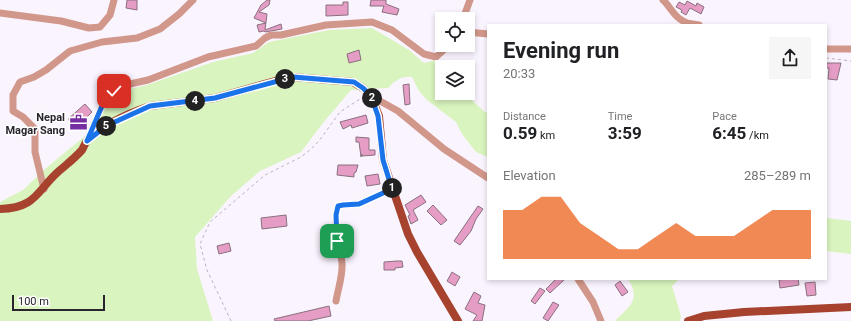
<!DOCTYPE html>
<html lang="en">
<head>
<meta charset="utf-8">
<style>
  body { margin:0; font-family:Roboto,sans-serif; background:#f6f6f6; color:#202124; height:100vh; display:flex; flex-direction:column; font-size:15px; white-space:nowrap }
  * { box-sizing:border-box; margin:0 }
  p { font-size:13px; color:#757577 }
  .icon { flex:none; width:22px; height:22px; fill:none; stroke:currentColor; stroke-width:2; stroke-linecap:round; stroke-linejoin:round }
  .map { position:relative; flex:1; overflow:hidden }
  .panel { position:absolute; left:487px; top:24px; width:340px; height:256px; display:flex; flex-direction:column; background:#fff; border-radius:0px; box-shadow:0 2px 6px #0003 }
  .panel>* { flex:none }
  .fabs { position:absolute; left:435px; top:12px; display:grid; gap:8px }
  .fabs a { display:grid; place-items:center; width:40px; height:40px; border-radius:0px; background:#fff; box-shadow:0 2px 6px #0003; font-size:20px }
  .scale { position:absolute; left:12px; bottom:10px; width:93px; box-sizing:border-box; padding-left:4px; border:2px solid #29242d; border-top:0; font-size:11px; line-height:14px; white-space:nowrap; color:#29242d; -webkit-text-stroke:3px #fff; paint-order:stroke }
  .pin { position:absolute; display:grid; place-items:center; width:34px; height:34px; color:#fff; margin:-17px; border-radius:8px; box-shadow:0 2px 6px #0006 }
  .km { position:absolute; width:20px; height:20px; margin:-10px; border-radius:50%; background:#222; color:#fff; font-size:11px; line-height:20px; text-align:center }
  .round { display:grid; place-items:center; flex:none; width:42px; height:42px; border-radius:0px; background:#f6f6f6 }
  .head { display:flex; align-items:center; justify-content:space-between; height:68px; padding:0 16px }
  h1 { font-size:22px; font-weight:700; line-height:30px }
  .metrics { display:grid; grid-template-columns:repeat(3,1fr); gap:6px; height:68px; padding:4px 16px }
  .metrics div { display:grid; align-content:center }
  .metrics b { font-size:17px; font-weight:700 }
  .metrics small { font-size:11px; font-weight:400 }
  .metrics p { font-size:11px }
  .chart { height:112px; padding:8px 16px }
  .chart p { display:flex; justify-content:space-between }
  .chart svg { width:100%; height:72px; margin-top:4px; fill:#ea580c; opacity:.7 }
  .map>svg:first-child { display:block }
</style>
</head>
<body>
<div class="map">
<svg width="851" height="321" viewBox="0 0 851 321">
  <rect width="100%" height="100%" fill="#faf4fe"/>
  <g fill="#d9f4be">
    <path d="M372,28L409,50L424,63L437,60L450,63L453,67H442V93H464L485,112H488V157L476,152L462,134L456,122L427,100L419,91L412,77C401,76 396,80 388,88L351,90L323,123L301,152L260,171L231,196L195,237L197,269L213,321H0V202L23,190L45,169L85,136L111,100L122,91L147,85L213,62L253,53L269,42L329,30Z"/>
    <polygon points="826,218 851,221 851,254 826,251"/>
    <path d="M628,279H679L672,286L681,316L680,321H615C628,307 642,301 628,279Z"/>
  </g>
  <g fill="#e59cc5" stroke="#89717e">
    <polygon points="127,0 137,0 137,10 126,8"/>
    <polygon points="267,0 270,0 269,5 259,12 267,14 265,30 281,24 282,29 265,32 264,31 259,32 257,25 266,23 254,18 261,5"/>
    <polygon points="371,0 386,0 386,4 399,9 397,15 382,12 384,6 370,6"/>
    <polygon points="687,1 696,6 697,3 704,7 701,14 690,8 686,15 681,12 682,10 676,7 679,2 685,5"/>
    <polygon points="343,2 348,2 348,15 326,16 326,5 343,5"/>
    <polygon points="359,50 361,60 349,63 347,54"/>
    <polygon points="827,63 841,63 837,80 828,79 829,68 826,68"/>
    <polygon points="409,84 410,104 405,105 403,85"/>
    <polygon points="85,104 92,112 76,128 68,119"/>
    <polygon points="366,115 368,123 352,128 351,125 343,129 340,122"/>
    <polygon points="356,137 369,138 369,150 375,150 375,155 362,156 362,154 361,157 359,142 356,142"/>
    <polygon points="338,165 358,165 356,172 354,173 354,177 337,175"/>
    <polygon points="378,174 380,184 367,186 365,176"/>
    <polygon points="421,195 426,202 413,210 418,220 411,224 408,216 410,215 405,205"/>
    <polygon points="433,205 447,220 441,225 427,211"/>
    <polygon points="478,206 483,209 476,219 471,231 460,245 454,241"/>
    <polygon points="286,215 287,226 262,229 261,218"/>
    <polygon points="229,243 231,251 219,254 217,246"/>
    <polygon points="397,261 402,261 403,267 395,268 395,270 384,270 384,262"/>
    <polygon points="452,272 460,277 455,286 447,281"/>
    <polygon points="556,279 565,279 550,293 546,289"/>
    <polygon points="788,279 798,279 799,285 780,288 779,280"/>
    <polygon points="620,281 628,292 622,296 615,285"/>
    <polygon points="815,282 816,295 807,296 805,283"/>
    <polygon points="540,288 545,291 535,304 531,301"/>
    <polygon points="474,292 481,296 478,303 485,305 482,321 473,321 477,315 465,309"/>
    <polygon points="553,302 559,305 548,321 543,318"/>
    <polygon points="329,306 331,316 308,321 275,321 274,319"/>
  </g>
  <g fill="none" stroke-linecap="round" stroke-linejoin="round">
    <g stroke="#b7b2bb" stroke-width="1" stroke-dasharray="3 3" stroke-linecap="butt">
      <polyline points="826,58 851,61"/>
      <polyline points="231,321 207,270 200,244 210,222 265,175 301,157 311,149 319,141 340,112 363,97"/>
    </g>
    <g stroke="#d1978a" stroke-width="7">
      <path d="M663,0C670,6 674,17 683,21C687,24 694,24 699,25"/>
      <polyline points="0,13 61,21 89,28 100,27 110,15 114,0"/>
      <polyline points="463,19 470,0"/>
      <polyline points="468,32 488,34"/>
      <polyline points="826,49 851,49"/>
      <polyline points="371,96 398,111 444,149 488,178"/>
      <polyline points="87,140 102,106 114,91 130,84 148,80 208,57 256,46 265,38 271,35 281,35 326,25 372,22 392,30 424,54 436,57 449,45"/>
      <polyline points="44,189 35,152 35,129 23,117 13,111 13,95 20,82 34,77 46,70 70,51 102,42 137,38 160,29 179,14 193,0"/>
      <polyline points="578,279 593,302 601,321"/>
      <path d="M336,301C338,289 343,275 342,263C340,244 332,226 338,206L343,205L359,204L392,189"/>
    </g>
    <g stroke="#a6422d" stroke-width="8">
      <path d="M0,209C37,208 37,190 59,171C67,164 75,158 82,150C84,147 85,142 88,140C104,124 129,113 150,106L215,98L275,81L293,77L353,82L363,88L371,96L379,116L383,160L408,234L417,252L458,321"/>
      <polyline points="688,321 704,316 744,312 851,307"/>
    </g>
  </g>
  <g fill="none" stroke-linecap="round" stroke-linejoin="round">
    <defs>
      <polyline id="route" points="114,91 102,106 87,141 106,126 150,106 215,98 293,77 354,82 363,88 371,96 378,116 383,160 392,189 359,204 343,205 338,206 336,215 337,241"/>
    </defs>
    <use href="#route" stroke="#fff" stroke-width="8"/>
    <use href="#route" stroke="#1a73e8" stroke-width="5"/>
  </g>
  <defs>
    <symbol id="office-bare" viewBox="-9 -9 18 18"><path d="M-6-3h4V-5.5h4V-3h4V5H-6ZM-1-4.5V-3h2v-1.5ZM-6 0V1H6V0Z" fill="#762fa2" stroke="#fff" stroke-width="2.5" paint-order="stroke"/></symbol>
  </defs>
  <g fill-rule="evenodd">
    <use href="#office-bare" x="66" y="110" width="25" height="25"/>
  </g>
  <g text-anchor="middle" stroke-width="3" stroke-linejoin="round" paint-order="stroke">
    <g font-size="11" font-weight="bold" fill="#29242d" stroke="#fff" text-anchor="end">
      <text x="65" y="121">Nepal<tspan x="65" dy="13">Magar Sang</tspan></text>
    </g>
  </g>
</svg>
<div class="fabs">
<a><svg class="icon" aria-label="locate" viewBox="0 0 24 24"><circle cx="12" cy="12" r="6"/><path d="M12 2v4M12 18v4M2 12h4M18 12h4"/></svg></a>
<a><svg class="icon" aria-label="layers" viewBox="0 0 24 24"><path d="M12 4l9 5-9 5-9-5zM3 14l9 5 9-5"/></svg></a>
</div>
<div class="scale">100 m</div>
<div class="pin" style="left:337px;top:241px;background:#1e9e55"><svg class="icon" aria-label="arrive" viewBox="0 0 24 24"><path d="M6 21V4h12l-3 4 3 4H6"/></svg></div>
<div class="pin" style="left:114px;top:91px;background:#d93025"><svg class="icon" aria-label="check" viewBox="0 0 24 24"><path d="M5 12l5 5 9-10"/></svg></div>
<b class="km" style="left:392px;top:188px">1</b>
<b class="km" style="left:372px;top:98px">2</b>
<b class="km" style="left:285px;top:79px">3</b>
<b class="km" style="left:195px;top:101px">4</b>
<b class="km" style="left:106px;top:126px">5</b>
<section class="panel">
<div class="head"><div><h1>Evening run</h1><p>20:33</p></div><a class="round"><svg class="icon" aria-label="share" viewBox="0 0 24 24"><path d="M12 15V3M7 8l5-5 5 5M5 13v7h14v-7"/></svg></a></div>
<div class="metrics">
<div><p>Distance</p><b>0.59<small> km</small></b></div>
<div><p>Time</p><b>3:59</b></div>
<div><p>Pace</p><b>6:45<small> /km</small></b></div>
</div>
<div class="chart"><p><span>Elevation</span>285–289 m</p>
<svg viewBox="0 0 160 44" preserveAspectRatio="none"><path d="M0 44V14L10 14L20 6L30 6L40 22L50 30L60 38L70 38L80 30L90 22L100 30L110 30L120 30L130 22L140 14L150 14L160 14V44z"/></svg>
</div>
</section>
</div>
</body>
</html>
